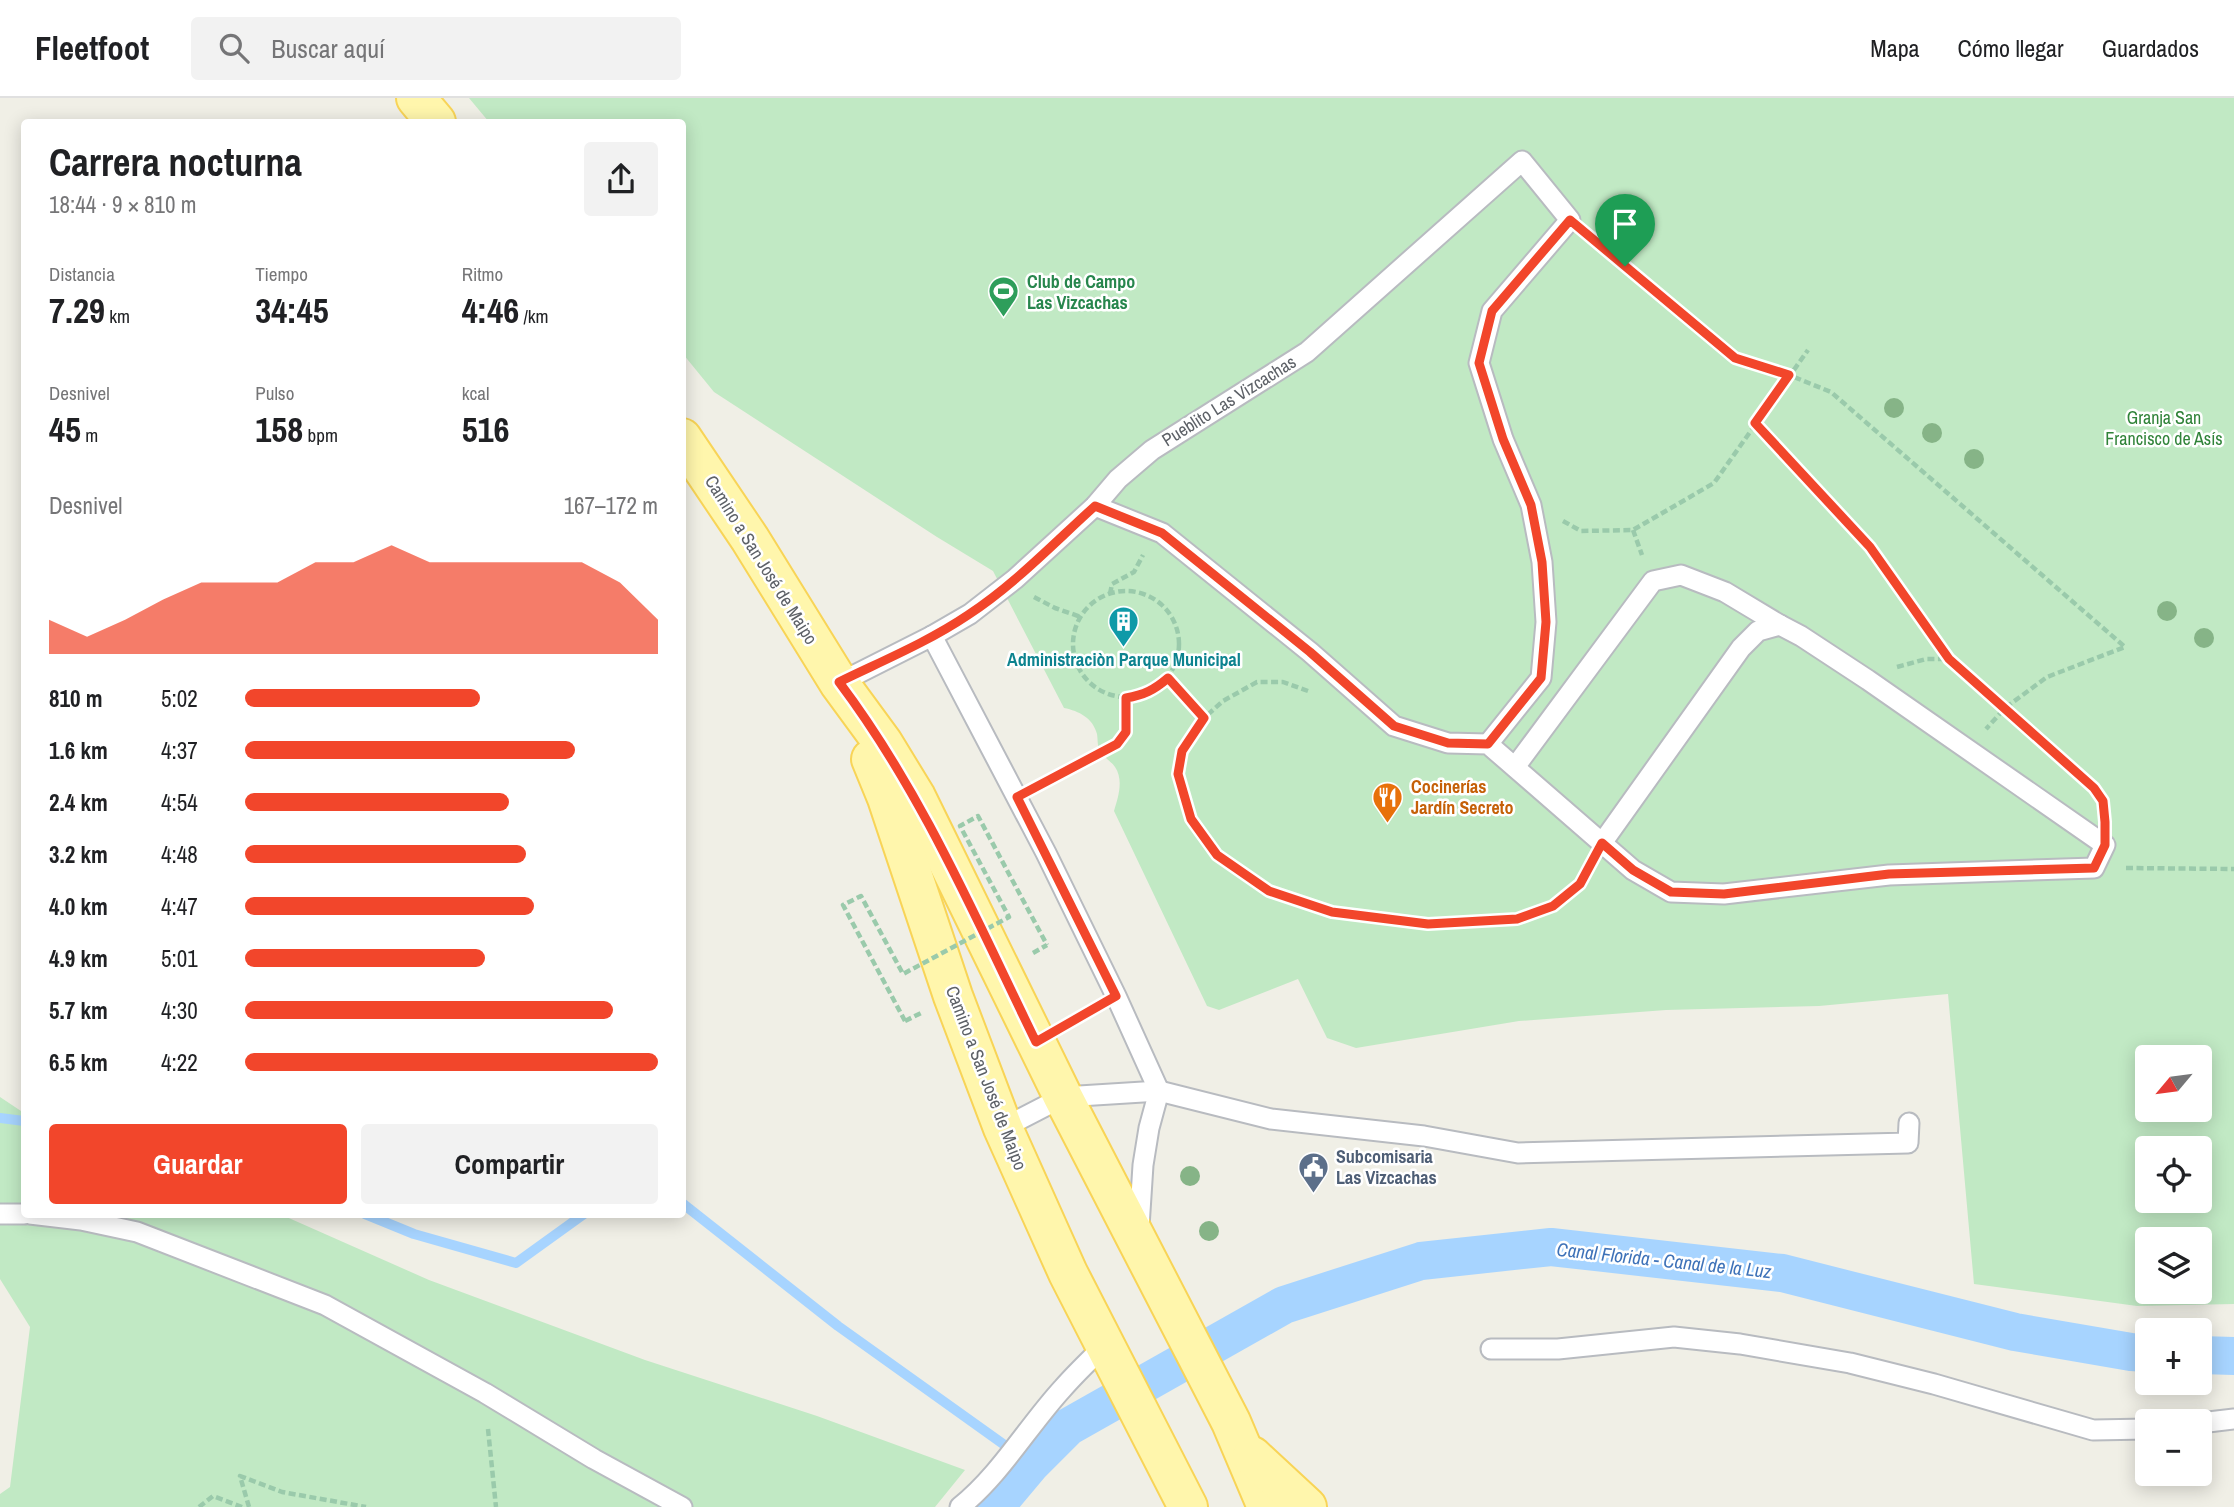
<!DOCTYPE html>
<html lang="es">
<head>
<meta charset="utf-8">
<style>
  body { margin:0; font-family:"Archivo Narrow",sans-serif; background:#f2f2f2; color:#202124; height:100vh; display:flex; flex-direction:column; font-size:26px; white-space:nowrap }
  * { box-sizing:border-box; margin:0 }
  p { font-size:23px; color:#757577 }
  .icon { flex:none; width:38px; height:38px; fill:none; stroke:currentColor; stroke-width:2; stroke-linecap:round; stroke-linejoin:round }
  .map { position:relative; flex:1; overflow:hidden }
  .drawer { position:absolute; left:21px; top:21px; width:665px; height:1099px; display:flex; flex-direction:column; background:#fff; border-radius:7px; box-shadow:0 4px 18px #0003 }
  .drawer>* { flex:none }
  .needle { width:46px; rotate:241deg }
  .controls { position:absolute; left:2135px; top:947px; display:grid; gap:14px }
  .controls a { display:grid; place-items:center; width:77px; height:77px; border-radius:7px; background:#fff; box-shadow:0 4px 18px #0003; font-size:35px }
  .pin { position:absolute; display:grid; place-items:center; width:60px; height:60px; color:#fff; margin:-72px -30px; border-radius:50% 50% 50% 0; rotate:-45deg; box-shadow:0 0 7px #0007 }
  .pin .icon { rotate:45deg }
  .round { display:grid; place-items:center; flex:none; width:74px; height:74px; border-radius:7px; background:#f2f2f2 }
  .headline { display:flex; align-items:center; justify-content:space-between; height:119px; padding:0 28px }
  h1 { font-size:38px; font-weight:700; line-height:52px }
  .figures { display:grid; grid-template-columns:repeat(3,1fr); gap:10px; height:119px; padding:7px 28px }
  .figures div { display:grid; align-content:center }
  .figures b { font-size:35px; font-weight:700 }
  .figures small { font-size:19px; font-weight:400 }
  .figures p { font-size:19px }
  .chart { height:196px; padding:14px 28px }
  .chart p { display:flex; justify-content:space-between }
  .chart svg { width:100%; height:126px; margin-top:7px; fill:#f2462b; opacity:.7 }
  .button { display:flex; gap:14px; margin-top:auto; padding:14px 28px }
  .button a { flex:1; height:80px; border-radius:7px; background:#f2462b; color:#fff; font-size:28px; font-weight:700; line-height:80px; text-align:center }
  .button a+a { background:#f2f2f2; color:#202124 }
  ul { padding:0 28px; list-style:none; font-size:23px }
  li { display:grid; grid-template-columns:112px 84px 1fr; align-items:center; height:52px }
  li i { height:18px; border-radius:9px; background:#f2462b }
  header { display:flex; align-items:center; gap:42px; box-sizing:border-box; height:98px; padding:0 35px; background:#fff; border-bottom:2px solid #e0e0e0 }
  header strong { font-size:33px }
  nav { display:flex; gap:38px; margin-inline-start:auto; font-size:24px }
  .search { width:490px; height:63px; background:#f2f2f2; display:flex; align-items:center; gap:18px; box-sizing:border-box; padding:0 24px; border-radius:7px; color:#757577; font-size:26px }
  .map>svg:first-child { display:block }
</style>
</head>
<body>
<header>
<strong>Fleetfoot</strong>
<div class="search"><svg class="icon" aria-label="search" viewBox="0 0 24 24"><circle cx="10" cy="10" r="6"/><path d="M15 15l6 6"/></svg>Buscar aquí</div>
<nav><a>Mapa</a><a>Cómo llegar</a><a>Guardados</a></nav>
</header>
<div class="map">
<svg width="2234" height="1409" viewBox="0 0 2234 1409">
  <rect width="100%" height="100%" fill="#f0efe6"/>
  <g fill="#c1e9c4" fill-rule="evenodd">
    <path d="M469,0H2234V1206L2137,1208L1974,1186L1948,896L1819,908L1666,912L1519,923L1356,950L1327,940L1298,881L1219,912L1207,908L1114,713C1118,700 1124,682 1115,669C1111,663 1104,660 1100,653C1097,647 1098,642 1097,636C1093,620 1079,613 1064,610L993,473L937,439L714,294L683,256L682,24H489ZM2147,959H2200V1012H2147ZM2147,1050H2200V1102H2147ZM2147,1141H2200V1194H2147Z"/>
    <polygon points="0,999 24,1015 24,1116 282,1117 429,1182 645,1262 817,1318 965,1372 935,1409 0,1409 0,1396 10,1389 30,1229 0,1181"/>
  </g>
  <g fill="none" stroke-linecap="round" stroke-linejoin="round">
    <g stroke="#a7d4ff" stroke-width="10">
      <polyline points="0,1020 24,1023"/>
      <polyline points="682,1105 838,1228 1031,1366"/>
      <polyline points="365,1116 414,1136 516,1165 584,1116"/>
    </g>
    <g stroke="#a7d4ff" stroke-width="38">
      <polyline points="2200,1257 2234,1258"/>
      <polyline points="995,1409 1031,1366 1068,1329 1284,1207 1421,1163 1551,1149 1782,1175 2015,1234 2131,1254 2147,1255"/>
    </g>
    <defs>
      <g id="service">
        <polyline points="1095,408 1162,435 1310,554 1394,628 1448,645 1488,646 1633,772 1671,794 1724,796 1889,777 2094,770 2105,747 1868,582 1801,538 1780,527 1758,533 1741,550 1602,745"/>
        <polyline points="932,538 1046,755 1116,898 1159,993 1149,1030 1143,1067 1139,1129"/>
        <polyline points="839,585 932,538 970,516 1015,481 1095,408 1118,381 1152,352 1307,254 1522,63 1570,122 1492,213 1479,265 1503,341 1531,407 1542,464 1546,524 1541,580 1488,646"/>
        <polyline points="1515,669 1653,483 1681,477 1725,494 1780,527"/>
        <polyline points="1003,1030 1063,999 1159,993 1271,1021 1424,1038 1518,1055 1908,1045 1909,1025"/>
        <polyline points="0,1116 24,1116"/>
        <polyline points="30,1116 81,1122 137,1134 325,1207 485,1295 594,1361 682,1409"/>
        <polyline points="1491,1251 1558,1251 1674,1239 1740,1246 1850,1265 1934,1286 2093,1332 2147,1331"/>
        <polyline points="2200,1325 2234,1321"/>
        <path d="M960,1409C1001,1376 1028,1328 1063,1290C1076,1275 1091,1261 1105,1247"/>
      </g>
      <g id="primary">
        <polyline points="416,0 436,24"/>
        <polyline points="682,340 750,441 839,585 883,645 916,699 1063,999 1231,1324 1267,1409"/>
        <polyline points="871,661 887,700 953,898 1003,1030 1068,1175 1188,1409"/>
        <polyline points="1252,1358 1307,1409"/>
      </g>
    </defs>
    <use href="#service" stroke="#b8bbc0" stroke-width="23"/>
    <use href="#primary" stroke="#f8d457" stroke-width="42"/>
    <g stroke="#9acaab" stroke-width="4.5" stroke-dasharray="7 3.5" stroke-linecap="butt">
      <polyline points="1589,139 1735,260 1789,277 1831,294 2125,549 2047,579 2005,610 1986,631"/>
      <polyline points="1755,325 1870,449 1948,560"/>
      <polyline points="1563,423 1581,433 1633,432 1714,385 1808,252"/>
      <polyline points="1633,432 1642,457"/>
      <circle cx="1126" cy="546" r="53"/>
      <polyline points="1110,496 1112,486 1134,474 1143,457"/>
      <polyline points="1034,499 1055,510 1081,519"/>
      <polyline points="1897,569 1926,561 1949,561 2094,690 2103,703 2104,712"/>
      <polyline points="1168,580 1204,620"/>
      <polyline points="1308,593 1283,584 1257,584 1223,603 1204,620 1182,653 1178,676 1191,721 1217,757 1270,793 1332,814 1428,826 1517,821 1553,808 1580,786 1589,770"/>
      <polyline points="1039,687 1117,646 1126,634 1126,600"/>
      <polyline points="2126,770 2234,771"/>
      <polyline points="1033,855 1047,847"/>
      <polyline points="905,923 921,915"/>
      <polyline points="1067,926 1093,911"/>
      <polyline points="488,1331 496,1409"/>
      <polyline points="199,1409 213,1398 242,1409"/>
      <polyline points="249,1409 240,1378 282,1394 366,1409"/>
    </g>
    <use href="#service" stroke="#fff" stroke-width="19"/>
    <use href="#primary" stroke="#fff6ac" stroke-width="38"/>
    <polyline stroke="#9acaab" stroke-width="4.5" stroke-dasharray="7 3.5" stroke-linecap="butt" points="905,923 843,807 861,798 903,876 1009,819 960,728 978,718 1047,847"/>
  </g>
  <g fill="#86b487">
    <circle cx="1894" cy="310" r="10"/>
    <circle cx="1932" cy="335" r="10"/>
    <circle cx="1974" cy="361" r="10"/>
    <circle cx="2167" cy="513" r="10"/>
    <circle cx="2204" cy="540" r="10"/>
    <circle cx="1190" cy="1078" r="10"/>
    <circle cx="1209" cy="1133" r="10"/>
  </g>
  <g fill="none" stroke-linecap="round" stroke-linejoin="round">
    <defs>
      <path id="route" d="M1570,122L1735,260L1789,277L1755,325L1870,449L1949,561L2094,690L2103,703L2105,724V747L2094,770L1889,776L1724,796L1671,794L1633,772L1602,745L1580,786L1553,808L1517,821L1428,826L1332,814L1269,793L1217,757L1191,721L1178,676L1182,653L1204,620L1168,580C1154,592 1144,597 1126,600V634L1117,646L1017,699L1116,898L1036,944C976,821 922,694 839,584C882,563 928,544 968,517C1014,487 1054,445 1095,408L1162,435L1310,554L1394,628L1448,645L1488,646L1541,580L1546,524L1542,464L1531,407L1503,341L1479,265L1492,213Z"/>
    </defs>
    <use href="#route" stroke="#fff" stroke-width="14"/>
    <use href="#route" stroke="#f2462b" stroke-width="9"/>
  </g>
  <defs>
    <symbol id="stadium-pin" viewBox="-11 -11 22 30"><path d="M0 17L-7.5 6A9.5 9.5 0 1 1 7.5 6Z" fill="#2e9e5b" stroke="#fff"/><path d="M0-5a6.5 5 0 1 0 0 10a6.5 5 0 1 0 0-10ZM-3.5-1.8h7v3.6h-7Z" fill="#fff"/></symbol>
    <symbol id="building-pin" viewBox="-11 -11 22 30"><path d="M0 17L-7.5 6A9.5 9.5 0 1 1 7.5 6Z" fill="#0f9aa8" stroke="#fff"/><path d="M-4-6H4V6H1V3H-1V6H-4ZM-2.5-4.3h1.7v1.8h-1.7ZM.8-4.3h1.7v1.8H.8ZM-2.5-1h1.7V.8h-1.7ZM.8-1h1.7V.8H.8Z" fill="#fff"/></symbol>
    <symbol id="restaurant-pin" viewBox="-11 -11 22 30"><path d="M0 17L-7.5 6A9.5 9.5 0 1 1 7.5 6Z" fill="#e8710a" stroke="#fff"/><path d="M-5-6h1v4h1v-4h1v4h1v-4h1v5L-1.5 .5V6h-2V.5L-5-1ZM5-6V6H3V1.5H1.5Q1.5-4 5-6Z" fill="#fff"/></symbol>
    <symbol id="civic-pin" viewBox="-11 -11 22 30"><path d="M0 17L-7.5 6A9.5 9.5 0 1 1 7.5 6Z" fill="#5c6f8a" stroke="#fff"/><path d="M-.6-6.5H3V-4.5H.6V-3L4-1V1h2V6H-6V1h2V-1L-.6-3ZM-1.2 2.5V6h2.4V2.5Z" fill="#fff"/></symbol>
  </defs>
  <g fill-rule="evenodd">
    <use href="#stadium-pin" x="986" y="176" width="35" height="47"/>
    <use href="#building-pin" x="1106" y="506" width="35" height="47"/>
    <use href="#restaurant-pin" x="1370" y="682" width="35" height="47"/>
    <use href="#civic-pin" x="1296" y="1052" width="35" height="47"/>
  </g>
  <g text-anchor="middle" stroke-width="5" stroke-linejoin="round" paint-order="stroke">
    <g font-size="18" font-weight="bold" fill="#27864d" stroke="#fff" text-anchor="start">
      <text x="1027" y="190">Club de Campo<tspan x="1027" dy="21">Las Vizcachas</tspan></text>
    </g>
    <g font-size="18" fill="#5d6167" stroke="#fff">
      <text transform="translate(1229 303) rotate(-32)" y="6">Pueblito Las Vizcachas</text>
      <text transform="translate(761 462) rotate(58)" y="6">Camino a San José de Maipo</text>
      <text transform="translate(986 980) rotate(69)" y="6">Camino a San José de Maipo</text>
    </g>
    <g font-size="18" fill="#308339" stroke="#fff">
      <text x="2164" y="326">Granja San<tspan x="2164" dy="21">Francisco de Asís</tspan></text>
    </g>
    <g font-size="18" font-weight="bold" fill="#0d838f" stroke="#fff">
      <text x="1124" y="568">Administraciòn Parque Municipal</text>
    </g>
    <g font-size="18" font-weight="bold" fill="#c56008" stroke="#fff" text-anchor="start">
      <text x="1411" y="695">Cocinerías<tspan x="1411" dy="21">Jardín Secreto</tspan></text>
    </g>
    <g font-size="18" font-weight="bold" fill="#4e5e75" stroke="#fff" text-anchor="start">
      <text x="1336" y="1065">Subcomisaria<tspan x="1336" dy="21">Las Vizcachas</tspan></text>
    </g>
    <g font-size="19" font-style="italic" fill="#3e72b8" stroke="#fff">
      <text transform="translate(1664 1162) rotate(6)" y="7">Canal Florida - Canal de la Luz</text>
    </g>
  </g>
</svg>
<div class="controls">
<a><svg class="needle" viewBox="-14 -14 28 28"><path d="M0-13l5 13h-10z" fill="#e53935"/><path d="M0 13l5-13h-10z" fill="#757577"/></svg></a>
<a><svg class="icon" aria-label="locate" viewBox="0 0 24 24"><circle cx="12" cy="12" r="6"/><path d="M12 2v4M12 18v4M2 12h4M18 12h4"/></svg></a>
<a><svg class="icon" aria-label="layers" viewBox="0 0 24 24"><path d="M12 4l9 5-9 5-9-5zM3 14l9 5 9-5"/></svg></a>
<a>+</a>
<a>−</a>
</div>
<div class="pin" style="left:1625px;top:168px;background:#1e9e55"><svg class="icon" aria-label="arrive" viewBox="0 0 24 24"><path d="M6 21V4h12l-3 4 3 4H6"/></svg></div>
<section class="drawer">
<div class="headline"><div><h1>Carrera nocturna</h1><p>18:44 · 9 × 810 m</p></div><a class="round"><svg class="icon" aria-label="share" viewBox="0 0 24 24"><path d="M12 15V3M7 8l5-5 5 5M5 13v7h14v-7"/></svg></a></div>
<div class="figures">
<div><p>Distancia</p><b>7.29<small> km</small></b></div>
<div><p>Tiempo</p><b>34:45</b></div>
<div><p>Ritmo</p><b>4:46<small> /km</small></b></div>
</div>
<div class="figures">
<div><p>Desnivel</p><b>45<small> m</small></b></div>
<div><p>Pulso</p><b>158<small> bpm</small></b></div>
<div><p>kcal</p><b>516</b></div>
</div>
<div class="chart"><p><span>Desnivel</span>167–172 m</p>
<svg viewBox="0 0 160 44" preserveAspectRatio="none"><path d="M0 44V32L10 38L20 32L30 25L40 19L50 19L60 19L70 12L80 12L90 6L100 12L110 12L120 12L130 12L140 12L150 19L160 32V44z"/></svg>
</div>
<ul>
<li><b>810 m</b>5:02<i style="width:57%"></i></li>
<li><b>1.6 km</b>4:37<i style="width:80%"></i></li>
<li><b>2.4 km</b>4:54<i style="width:64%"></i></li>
<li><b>3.2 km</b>4:48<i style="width:68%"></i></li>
<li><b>4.0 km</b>4:47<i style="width:70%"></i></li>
<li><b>4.9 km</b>5:01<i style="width:58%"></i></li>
<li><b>5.7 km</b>4:30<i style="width:89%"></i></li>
<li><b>6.5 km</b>4:22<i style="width:100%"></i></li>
</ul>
<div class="button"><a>Guardar</a><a>Compartir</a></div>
</section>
</div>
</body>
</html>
